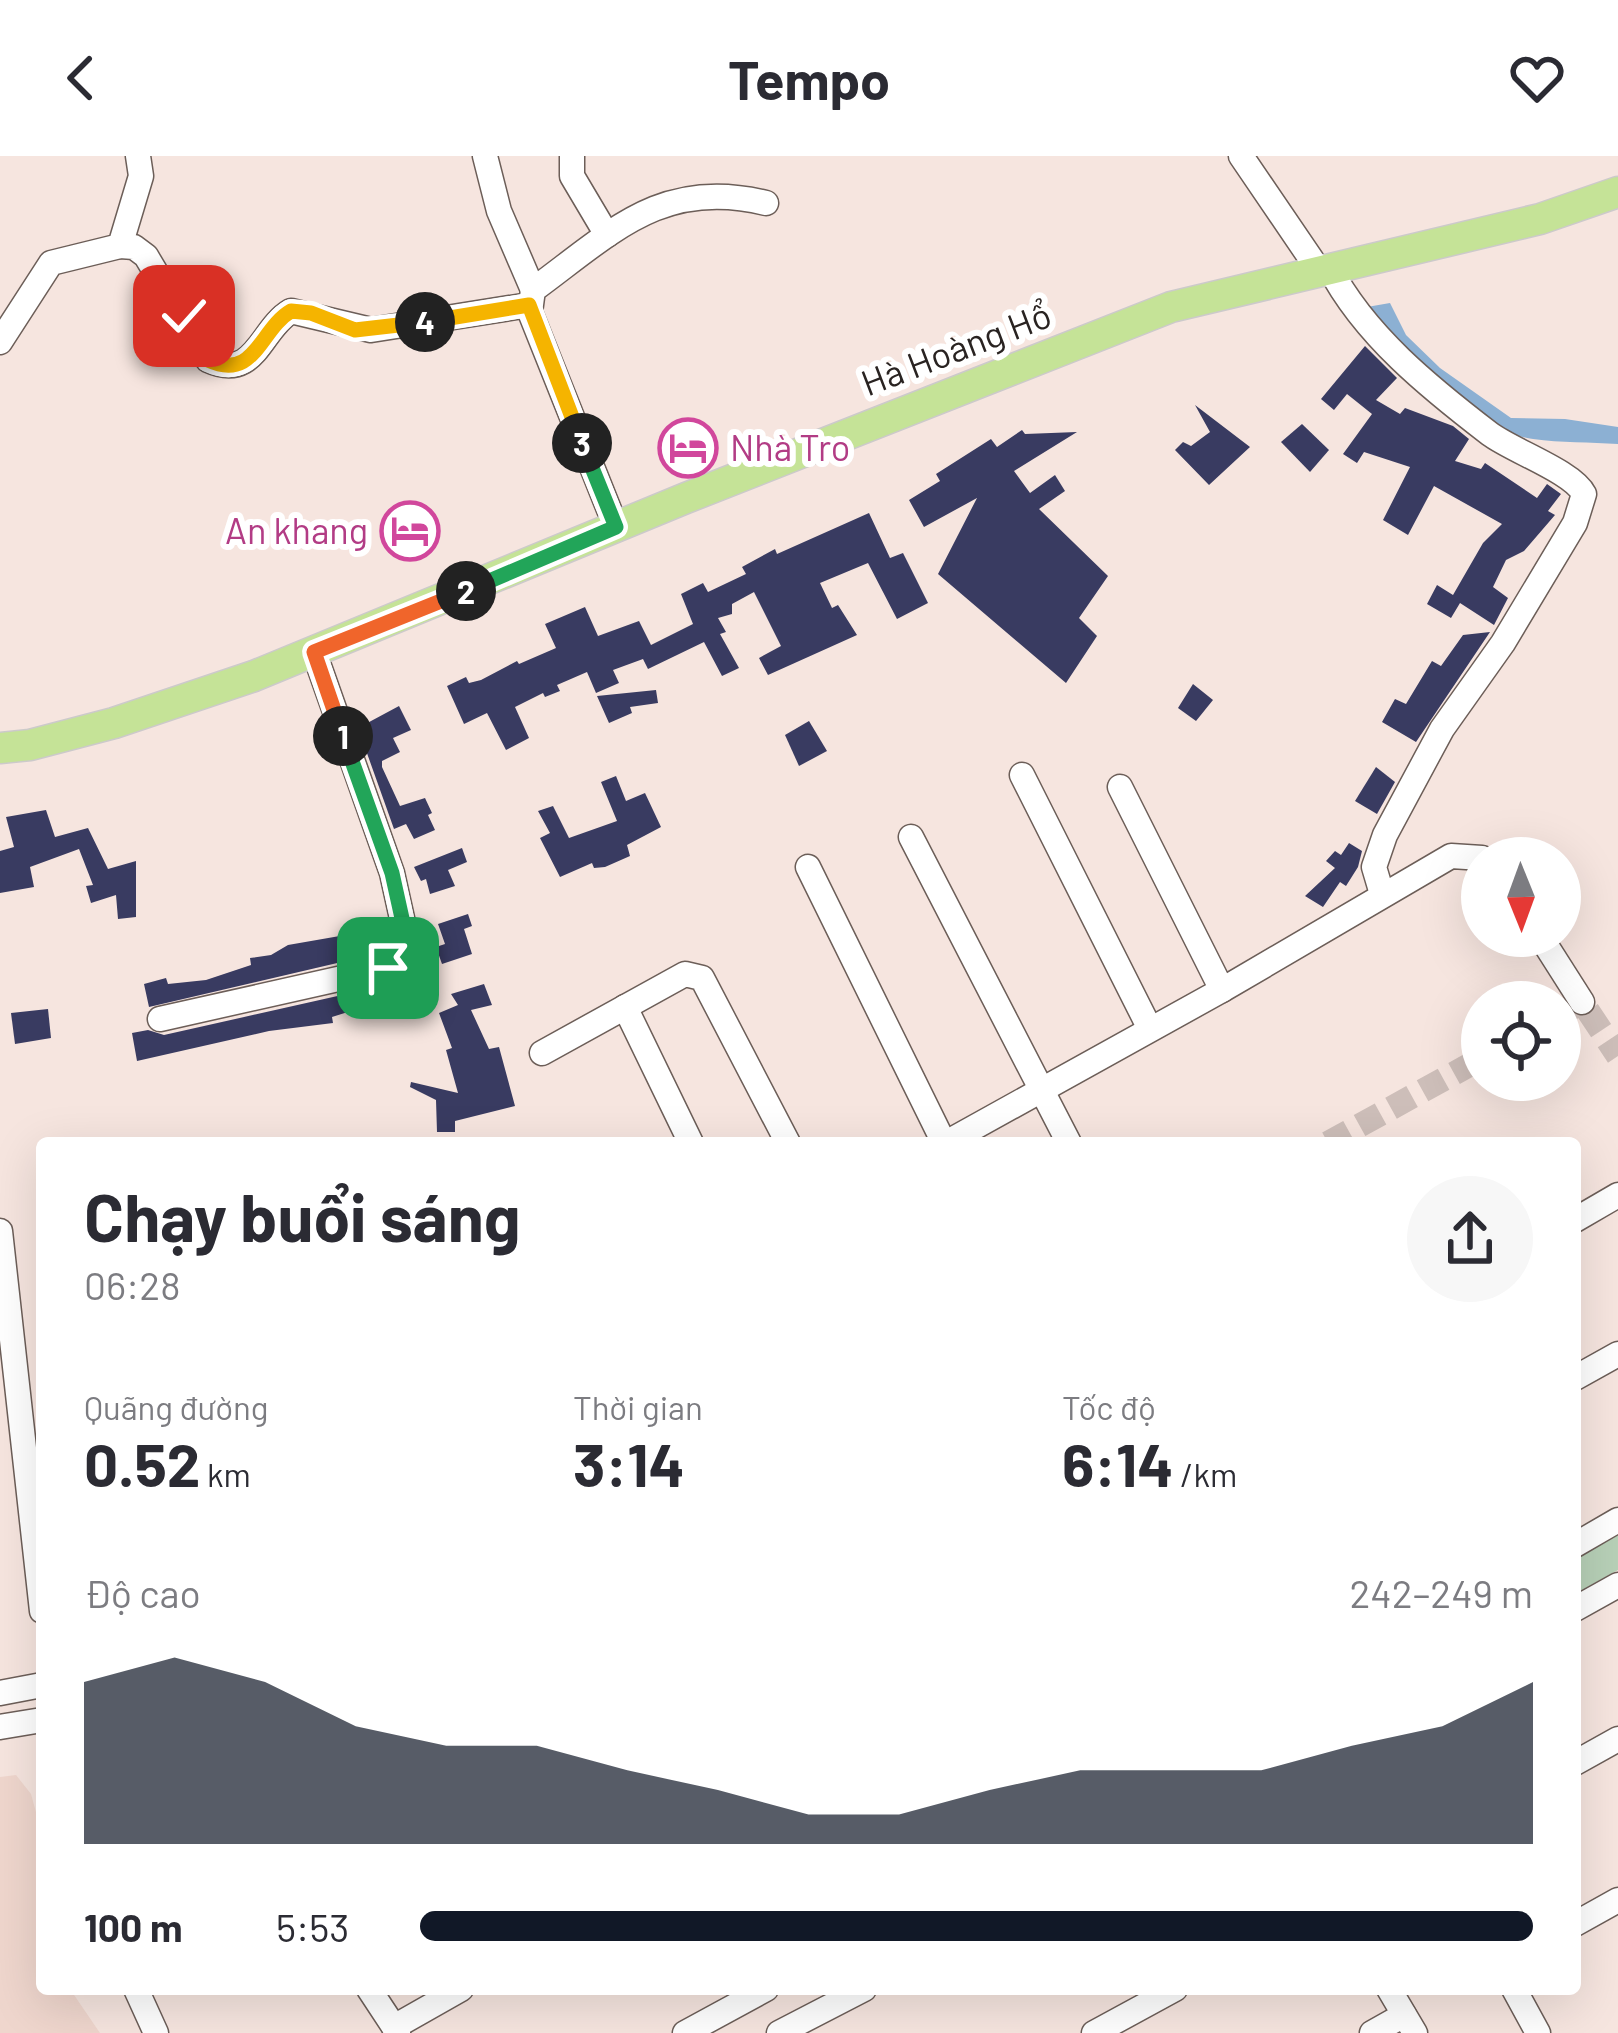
<!DOCTYPE html>
<html lang="vi">
<head>
<meta charset="utf-8">
<style>
  body { margin:0; font-family:Barlow,sans-serif; background:#f7f7f7; color:#2b2b33; height:100vh; display:flex; flex-direction:column; font-size:45px; white-space:nowrap }
  * { box-sizing:border-box; margin:0 }
  p { font-size:39px; color:#7c7c81 }
  .icon { flex:none; width:66px; height:66px; fill:none; stroke:currentColor; stroke-width:2; stroke-linecap:round; stroke-linejoin:round }
  .map { position:relative; flex:1; overflow:hidden }
  .panel { position:absolute; left:36px; top:981px; width:1545px; height:858px; display:flex; flex-direction:column; background:#fff; border-radius:12px; box-shadow:0 12px 48px #0002 }
  .panel>* { flex:none }
  .needle { width:78px; rotate:179deg }
  .buttons { position:absolute; left:1461px; top:681px; display:grid; gap:24px }
  .buttons a { display:grid; place-items:center; width:120px; height:120px; border-radius:50%; background:#fff; box-shadow:0 12px 48px #0002; font-size:60px }
  .pin { position:absolute; display:grid; place-items:center; width:102px; height:102px; color:#fff; margin:-51px; border-radius:24px; box-shadow:0 6px 18px #0006 }
  .km { position:absolute; width:60px; height:60px; margin:-30px; border-radius:50%; background:#222; color:#fff; font-size:33px; line-height:60px; text-align:center }
  .round { display:grid; place-items:center; flex:none; width:126px; height:126px; border-radius:63px; background:#f7f7f7 }
  .summary { display:flex; align-items:center; justify-content:space-between; height:204px; padding:0 48px }
  h1 { font-size:66px; font-weight:700; line-height:90px }
  .metrics { display:grid; grid-template-columns:repeat(3,1fr); gap:18px; height:204px; padding:12px 48px }
  .metrics div { display:grid; align-content:center }
  .metrics b { font-size:60px; font-weight:700 }
  .metrics small { font-size:33px; font-weight:400 }
  .metrics p { font-size:33px }
  .chart { height:336px; padding:24px 48px }
  .chart p { display:flex; justify-content:space-between }
  .chart svg { width:100%; height:216px; margin-top:12px; fill:#111827; opacity:.7 }
  ul { padding:0 48px; list-style:none; font-size:39px }
  li { display:grid; grid-template-columns:192px 144px 1fr; align-items:center; height:90px }
  li i { height:30px; border-radius:15px; background:#111827 }
  header { display:flex; justify-content:space-between; align-items:center; height:156px; padding:0 48px; background:#fff; font-size:54px; font-weight:700 }
  .map>svg:first-child { display:block }
</style>
</head>
<body>
<header><svg class="icon" aria-label="back" viewBox="0 0 24 24"><path d="M15 5l-7 7 7 7"/></svg>Tempo<svg class="icon" aria-label="heart" viewBox="0 0 24 24"><path d="M12 20l-8-8c-3-5 5-10 8-4 3-6 11-1 8 4z"/></svg></header>
<div class="map">
<svg width="1618" height="1877" viewBox="0 0 1618 1877">
  <rect width="100%" height="100%" fill="#f6e5df"/>
  <polygon fill="#efd6cd" points="16,1619 31,1638 42,1678 42,1833 70,1833 100,1877 0,1877 0,1621"/>
  <polygon fill="#b7d0b7" points="1618,1379 1618,1414 1575,1438 1575,1403"/>
  <path fill="#8cb0d3" d="M1390,147L1406,179L1440,212L1511,262L1565,263L1618,271V288C1590,286 1561,287 1533,283C1465,273 1410,200 1367,151Z"/>
  <g fill="#393b61">
    <polygon points="1365,190 1397,222 1376,244 1400,258 1405,252 1453,270 1469,283 1455,305 1481,313 1485,307 1537,342 1547,328 1561,338 1548,355 1555,359 1524,395 1506,404 1493,431 1508,442 1494,469 1460,447 1451,462 1427,448 1437,429 1453,439 1483,387 1502,368 1434,330 1408,379 1383,364 1410,311 1364,296 1357,307 1343,298 1372,258 1347,238 1334,254 1321,243"/>
    <polygon points="1195,249 1250,291 1209,329 1175,294 1183,286 1191,290 1210,276"/>
    <polygon points="1302,268 1329,294 1310,316 1281,286"/>
    <polygon points="1022,274 1025,278 1077,276 1014,315 1030,337 1055,319 1065,335 1039,353 1108,420 1079,462 1097,480 1066,527 938,418 977,342 924,371 909,344 940,325 936,318 991,283 997,291"/>
    <polygon points="869,357 890,402 903,397 928,447 897,463 868,407 820,427 832,452 838,449 857,479 768,519 759,502 781,490 754,436 732,448 732,458 718,462 726,476 720,478 739,512 722,520 704,486 648,513 643,503 613,514 619,527 596,537 587,516 557,529 560,535 545,541 543,537 515,551 529,582 506,594 487,557 464,568 447,530 466,521 469,527 481,524 517,505 519,508 556,492 545,468 585,451 598,480 639,465 651,489 693,468 681,438 703,427 708,436 746,418 742,411 775,393 777,398"/>
    <polygon points="1490,476 1416,586 1382,566 1395,543 1406,548 1432,505 1441,510 1463,479"/>
    <polygon points="1193,528 1213,544 1196,565 1178,552"/>
    <polygon points="656,534 658,547 630,551 632,557 609,567 597,540"/>
    <polygon points="399,550 411,574 393,582 400,596 382,605 382,611 400,650 425,642 432,657 428,659 435,674 414,683 406,668 394,673 358,572"/>
    <polygon points="809,565 827,595 799,610 785,579"/>
    <polygon points="1376,611 1395,626 1377,658 1355,645"/>
    <polygon points="616,620 626,645 645,637 661,671 627,689 630,700 605,711 594,712 592,707 560,721 540,682 550,677 538,655 553,650 569,682 617,665 601,626"/>
    <polygon points="46,654 55,681 88,672 108,713 136,705 136,761 118,763 116,739 91,747 86,730 93,729 79,693 30,711 34,731 0,737 0,695 14,691 6,661"/>
    <polygon points="1349,687 1362,695 1358,711 1346,730 1340,726 1323,751 1305,740 1335,712 1326,705 1335,695 1341,699"/>
    <polygon points="462,692 467,706 448,714 455,730 430,738 426,723 421,725 414,711"/>
    <polygon points="468,758 472,770 464,773 472,798 442,808 436,791 445,788 438,768"/>
    <polygon points="380,773 380,797 149,851 144,828 166,822 168,828 206,824 251,809 250,802 271,799 288,789"/>
    <polygon points="404,820 409,845 370,849 332,861 333,867 269,875 137,905 132,877 148,874 164,879 391,828"/>
    <polygon points="484,828 492,849 471,854 489,893 499,891 515,950 455,965 455,976 437,976 436,944 410,931 411,926 458,937 446,894 452,892 439,857 458,849 451,838"/>
    <polygon points="48,853 51,882 15,888 11,857"/>
  </g>
  <g fill="none" stroke-linecap="round" stroke-linejoin="round">
    <g stroke="#cdbeb9" stroke-width="24" stroke-dasharray="24 12" stroke-linecap="butt">
      <polyline points="1560,859 1582,846 1618,900"/>
      <polyline points="1328,987 1482,902"/>
    </g>
    <defs>
      <g id="minor">
        <polyline points="485,0 499,55 533,134"/>
        <polyline points="572,0 572,20 607,79"/>
        <polyline points="1241,0 1318,113"/>
        <path d="M120,90L134,91L146,100L208,204C256,226 260,173 291,155L371,174L529,149"/>
        <path d="M1329,111C1364,179 1430,232 1490,278C1513,295 1573,316 1584,338L1575,367L1503,487L1442,573L1385,679L1374,711L1382,738"/>
        <polyline points="0,186 51,107 120,90 141,20 138,0"/>
        <path d="M616,371L530,156L533,134C611,77 662,21 766,47"/>
        <polyline points="1022,619 1150,873"/>
        <polyline points="911,681 1069,987"/>
        <polyline points="808,711 944,987"/>
        <polyline points="1540,780 1582,846"/>
        <polyline points="1222,834 1451,700 1482,702"/>
        <polyline points="625,851 691,987"/>
        <polyline points="160,863 387,812 409,794 392,717 314,496"/>
        <polyline points="542,897 685,818 702,822 788,987"/>
        <polyline points="946,987 1222,834 1120,631"/>
        <polyline points="1575,1064 1618,1039"/>
        <polyline points="0,1075 42,1455"/>
        <polyline points="1575,1222 1618,1198"/>
        <polyline points="1575,1389 1618,1364"/>
        <polyline points="1575,1453 1618,1429"/>
        <polyline points="0,1537 42,1529"/>
        <polyline points="0,1571 42,1564"/>
        <polyline points="1575,1607 1618,1583"/>
        <polyline points="1575,1768 1618,1744"/>
        <polyline points="136,1833 156,1877"/>
        <polyline points="369,1833 398,1877"/>
        <polyline points="1389,1833 1415,1877"/>
        <polyline points="1514,1833 1538,1877"/>
        <polyline points="394,1871 461,1833"/>
        <polyline points="685,1877 766,1833"/>
        <polyline points="779,1877 864,1833"/>
        <polyline points="1094,1877 1175,1833"/>
        <polyline points="1372,1877 1404,1859"/>
      </g>
      <polyline id="major" points="0,592 30,589 114,567 254,520 686,342 1171,151 1540,63 1618,36"/>
    </defs>
    <use href="#minor" stroke="#6c5e58" stroke-width="27"/>
    <use href="#major" stroke="#cccaca" stroke-width="33"/>
    <use href="#minor" stroke="#fff" stroke-width="24"/>
    <use href="#major" stroke="#c5e397" stroke-width="30"/>
  </g>
  <g fill="none" stroke-linecap="round" stroke-linejoin="round">
    <defs>
      <polyline id="split-1" points="343,580 392,717 409,794 388,812"/>
      <polyline id="split-2" points="343,580 314,496 466,435"/>
      <polyline id="split-3" points="466,435 616,371 582,287"/>
      <polyline id="split-4" points="425,166 529,149 582,287"/>
      <path id="split-5" d="M184,160L208,204C255,226 260,173 291,155L311,157L355,174L425,166"/>
    </defs>
    <use href="#split-1" stroke="#fff" stroke-width="24"/>
    <use href="#split-2" stroke="#fff" stroke-width="24"/>
    <use href="#split-3" stroke="#fff" stroke-width="24"/>
    <use href="#split-4" stroke="#fff" stroke-width="24"/>
    <use href="#split-5" stroke="#fff" stroke-width="24"/>
    <use href="#split-1" stroke="#22a559" stroke-width="15"/>
    <use href="#split-2" stroke="#f0652b" stroke-width="15"/>
    <use href="#split-3" stroke="#22a559" stroke-width="15"/>
    <use href="#split-4" stroke="#f5b400" stroke-width="15"/>
    <use href="#split-5" stroke="#f5b400" stroke-width="15"/>
  </g>
  <defs>
    <symbol id="hotel-ring" viewBox="-11 -11 22 22"><circle r="9.5" fill="#fff" stroke="#d1479c" stroke-width="1.5"/><path d="M-6-4.5h1.5V1H6V5H4.5V3h-9V5H-6ZM-4 0a1.8 1.8 0 1 1 3.6 0ZM.5 0V-2.5h3Q6-2.5 6 0Z" fill="#d1479c"/></symbol>
  </defs>
  <g fill-rule="evenodd">
    <use href="#hotel-ring" x="655" y="259" width="66" height="66"/>
    <use href="#hotel-ring" x="377" y="342" width="66" height="66"/>
  </g>
  <g text-anchor="middle" stroke-width="12" stroke-linejoin="round" paint-order="stroke">
    <g font-size="36" fill="#292321" stroke="#fff">
      <text transform="translate(956 193) rotate(-21)" y="13">Hà Hoàng Hổ</text>
    </g>
    <g font-size="36" fill="#b23c85" stroke="#fff" text-anchor="start">
      <text x="730" y="305">Nhà Tro</text>
      <text x="368" y="388" text-anchor="end">An khang</text>
    </g>
  </g>
</svg>
<div class="buttons">
<a><svg class="needle" viewBox="-14 -14 28 28"><path d="M0-13l5 13h-10z" fill="#e53935"/><path d="M0 13l5-13h-10z" fill="#7c7c81"/></svg></a>
<a><svg class="icon" aria-label="locate" viewBox="0 0 24 24"><circle cx="12" cy="12" r="6"/><path d="M12 2v4M12 18v4M2 12h4M18 12h4"/></svg></a>
</div>
<div class="pin" style="left:388px;top:812px;background:#1e9e55"><svg class="icon" aria-label="arrive" viewBox="0 0 24 24"><path d="M6 21V4h12l-3 4 3 4H6"/></svg></div>
<div class="pin" style="left:184px;top:160px;background:#d93025"><svg class="icon" aria-label="check" viewBox="0 0 24 24"><path d="M5 12l5 5 9-10"/></svg></div>
<b class="km" style="left:343px;top:580px">1</b>
<b class="km" style="left:466px;top:435px">2</b>
<b class="km" style="left:582px;top:287px">3</b>
<b class="km" style="left:425px;top:166px">4</b>
<section class="panel">
<div class="summary"><div><h1>Chạy buổi sáng</h1><p>06:28</p></div><a class="round"><svg class="icon" aria-label="share" viewBox="0 0 24 24"><path d="M12 15V3M7 8l5-5 5 5M5 13v7h14v-7"/></svg></a></div>
<div class="metrics">
<div><p>Quãng đường</p><b>0.52<small> km</small></b></div>
<div><p>Thời gian</p><b>3:14</b></div>
<div><p>Tốc độ</p><b>6:14<small> /km</small></b></div>
</div>
<div class="chart"><p><span>Độ cao</span>242–249 m</p>
<svg viewBox="0 0 160 44" preserveAspectRatio="none"><path d="M0 44V11L10 6L20 11L30 20L40 24L50 24L60 29L70 33L80 38L90 38L100 33L110 29L120 29L130 29L140 24L150 20L160 11V44z"/></svg>
</div>
<ul>
<li><b>100 m</b>5:53<i style="width:100%"></i></li>
</ul>
</section>
</div>
</body>
</html>
